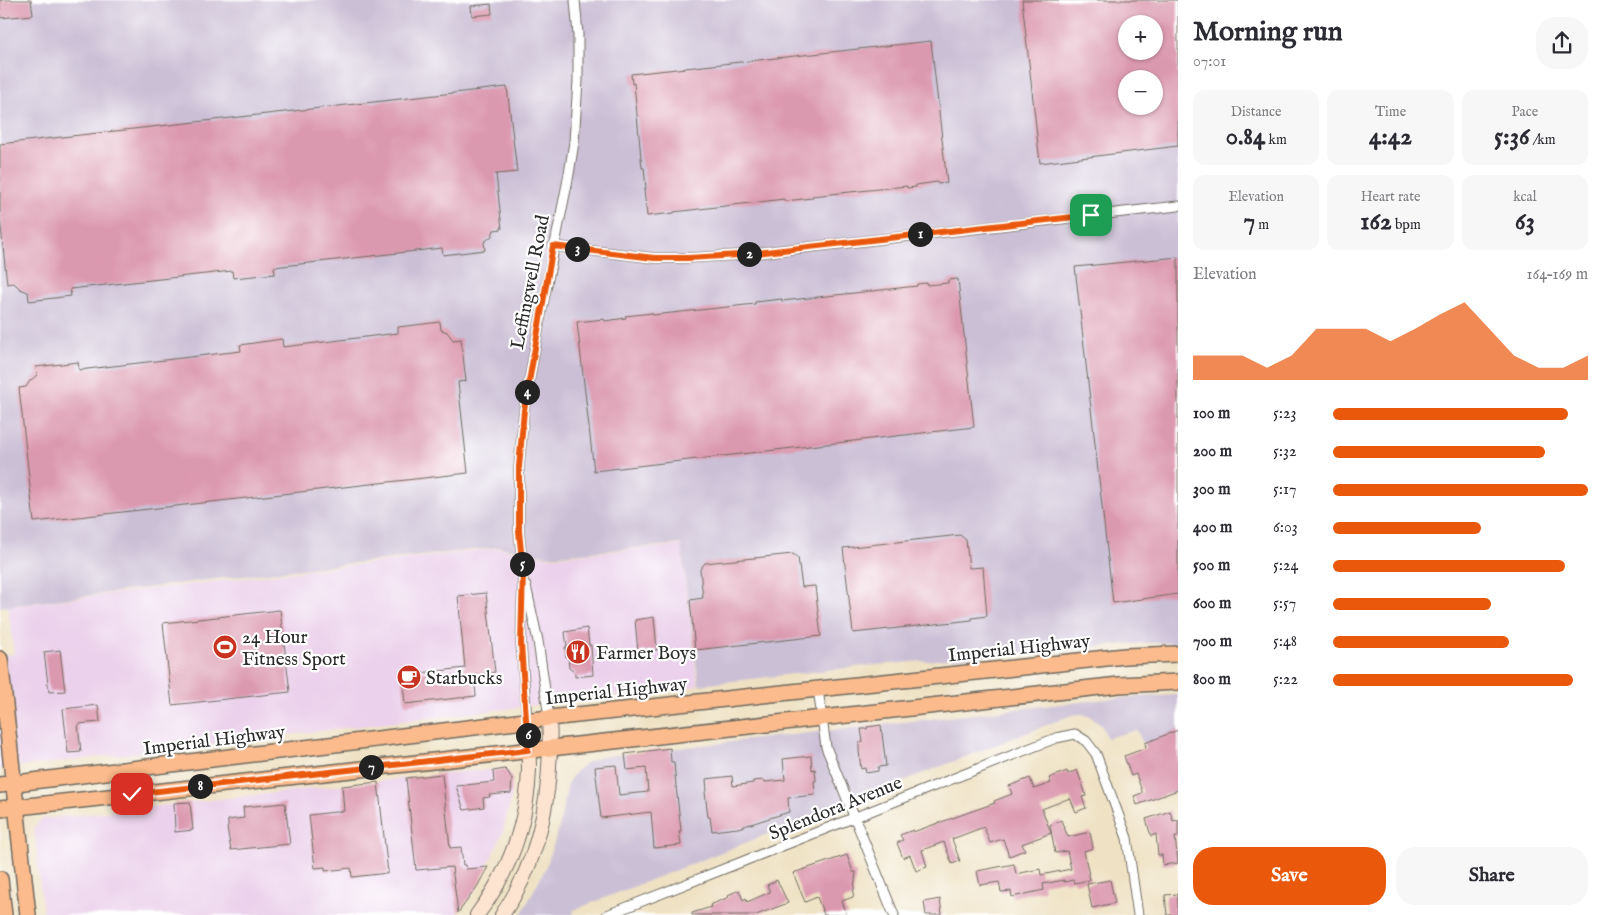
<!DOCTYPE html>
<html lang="en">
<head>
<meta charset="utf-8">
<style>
  body { margin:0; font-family:"IM FELL English",serif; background:#f7f7f7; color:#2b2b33; height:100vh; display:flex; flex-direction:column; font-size:19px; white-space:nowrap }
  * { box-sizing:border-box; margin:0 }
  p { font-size:16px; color:#7c7c81 }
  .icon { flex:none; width:28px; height:28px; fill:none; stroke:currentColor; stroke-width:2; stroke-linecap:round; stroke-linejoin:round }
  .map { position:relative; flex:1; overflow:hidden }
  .details { display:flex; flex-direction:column; background:#fff; width:425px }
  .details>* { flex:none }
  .fabs { position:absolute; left:1118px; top:15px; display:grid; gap:10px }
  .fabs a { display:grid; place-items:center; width:45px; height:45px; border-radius:50%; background:#fff; box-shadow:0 1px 4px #0004; font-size:25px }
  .pin { position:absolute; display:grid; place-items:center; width:42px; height:42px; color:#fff; margin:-21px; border-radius:10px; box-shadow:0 2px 8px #0006 }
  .km { position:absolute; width:25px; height:25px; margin:-12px; border-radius:50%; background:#222; color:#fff; font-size:14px; line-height:25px; text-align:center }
  .round { display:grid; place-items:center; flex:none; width:52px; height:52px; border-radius:20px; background:#f7f7f7 }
  .overview { display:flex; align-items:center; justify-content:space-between; height:85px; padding:0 15px }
  h1 { font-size:28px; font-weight:700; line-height:38px }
  .metrics { display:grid; grid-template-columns:repeat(3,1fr); gap:8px; height:85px; padding:5px 15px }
  .metrics div { display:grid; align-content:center; border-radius:12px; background:#f7f7f7; text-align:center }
  .metrics b { font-size:25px; font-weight:700 }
  .metrics small { font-size:14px; font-weight:400 }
  .metrics p { font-size:14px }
  .chart { height:140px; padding:10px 15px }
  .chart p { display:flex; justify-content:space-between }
  .chart svg { width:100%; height:90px; margin-top:5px; fill:#ea580c; opacity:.7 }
  .cta { display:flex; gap:10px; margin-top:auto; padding:10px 15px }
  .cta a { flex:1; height:58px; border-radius:20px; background:#ea580c; color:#fff; font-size:20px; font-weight:700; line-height:58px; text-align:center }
  .cta a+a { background:#f7f7f7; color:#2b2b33 }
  ul { padding:0 15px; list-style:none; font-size:16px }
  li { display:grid; grid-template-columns:80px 60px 1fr; align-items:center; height:38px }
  li i { height:12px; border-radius:6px; background:#ea580c }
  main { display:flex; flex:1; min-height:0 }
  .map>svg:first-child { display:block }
</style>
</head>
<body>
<main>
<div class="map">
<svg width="1178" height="915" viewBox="0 0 1178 915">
  <rect width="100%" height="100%" fill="#fff"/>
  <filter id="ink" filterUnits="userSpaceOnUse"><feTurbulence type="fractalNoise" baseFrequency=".02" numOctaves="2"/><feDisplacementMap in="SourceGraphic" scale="10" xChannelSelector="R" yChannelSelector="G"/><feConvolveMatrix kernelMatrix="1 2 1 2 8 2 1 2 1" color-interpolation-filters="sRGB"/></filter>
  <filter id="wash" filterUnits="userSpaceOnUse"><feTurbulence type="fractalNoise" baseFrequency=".0096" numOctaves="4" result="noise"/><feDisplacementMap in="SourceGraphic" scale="20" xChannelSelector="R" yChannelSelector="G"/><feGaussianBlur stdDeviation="1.12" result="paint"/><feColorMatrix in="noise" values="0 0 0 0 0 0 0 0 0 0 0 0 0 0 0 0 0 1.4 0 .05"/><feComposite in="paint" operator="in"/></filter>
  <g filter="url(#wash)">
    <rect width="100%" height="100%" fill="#efe2c4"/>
    <g fill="#ebd1eb">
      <polygon points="681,545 698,686 0,769 0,655 14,654 8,606 499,548 549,557"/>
      <polygon points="504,769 509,772 512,781 512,793 503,832 476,890 455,915 43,915 34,827 42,819 460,772"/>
    </g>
    <g fill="#cbbfd5" fill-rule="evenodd">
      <path d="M0,0H1178V643H1142L864,666L699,685L681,544L548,556L499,547L223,578L0,607ZM1126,24H1154V51H1126ZM1126,79H1154V106H1126Z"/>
      <polygon points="1178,695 1178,790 1166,795 1137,730 1107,738 1102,726 1091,717 1081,714 1072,715 574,910 573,915 521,915 545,869 559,828 568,782 576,771 588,762 600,757 1070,703 1117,698"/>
    </g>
    <g id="blocks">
      <g fill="#db99af" fill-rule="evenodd">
        <polygon points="0,0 31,0 33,15 0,18"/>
        <path d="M1022,0H1178V146L1040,163ZM1126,24H1154V51H1126ZM1126,79H1154V106H1126Z"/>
        <polygon points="491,4 492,14 472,16 471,6"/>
        <polygon points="931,41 947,183 938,184 937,182 916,185 916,187 907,188 907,186 812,196 812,198 785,201 784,199 674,212 674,213 647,216 644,190 646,189 644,168 642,168 634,83 632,84 631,74"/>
        <polygon points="507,87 517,172 496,174 502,229 494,230 492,236 484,242 485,250 443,255 442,248 274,267 275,274 233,278 232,271 70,289 71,296 29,301 28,292 20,289 14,283 7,284 0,218 0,144"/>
        <polygon points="1178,257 1178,594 1113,603 1075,267"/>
        <polygon points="958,279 974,427 594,471 577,322 604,319 605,321 626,318 625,316 652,313 653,315 755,304 755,302 782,299 782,301 917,286 917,284 927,283 927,285 948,283 948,280"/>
        <polygon points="440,322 441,330 447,332 453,340 461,339 466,381 458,382 468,473 34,522 19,388 26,387 30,381 37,375 36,367 78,362 79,370 241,351 240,345 282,339 283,347 398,333 398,327"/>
        <polygon points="960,535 966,540 969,568 983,567 987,616 972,618 972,620 853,633 843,548"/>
        <polygon points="793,554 798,558 802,587 815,586 821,636 695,650 690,600 703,598 700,569 705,563"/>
        <polygon points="486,593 495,672 474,675 476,696 405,704 402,675 465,668 458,596"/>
        <polygon points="280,610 290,692 172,705 163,623"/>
        <polygon points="654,617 657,650 638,652 635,620"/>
        <polygon points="587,628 589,645 591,645 593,675 575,677 575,673 569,668 568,656 566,657 565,647 567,647 565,632"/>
        <polygon points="60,650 65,691 49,692 44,652"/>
        <polygon points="98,705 100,722 78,724 81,752 68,753 63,709"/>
        <polygon points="881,725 886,766 878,767 878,771 866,773 865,768 861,769 859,751 859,743 863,742 861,729 867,729 867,727"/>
        <polygon points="1178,730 1178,790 1137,805 1134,796 1142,793 1142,791 1136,774 1131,776 1124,756 1146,748 1145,743"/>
        <polygon points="670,748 671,762 674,762 676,786 681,831 679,831 681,845 654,848 651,812 601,818 595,767 616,765 619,795 648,792 646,768 627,770 625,754"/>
        <polygon points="811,756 812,770 815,769 816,781 814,781 815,795 788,798 789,812 738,828 712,831 710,817 708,817 705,792 707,791 706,779 732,776 733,786 753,783 753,781 764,780 765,782 785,780 783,759"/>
        <polygon points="505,769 508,772 512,779 511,793 489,795 490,797 483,798 484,807 464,810 456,786 494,782 493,771"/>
        <polygon points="1077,770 1084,789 1086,796 1082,797 1086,808 1076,812 1070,798 1042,809 1051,833 1022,844 1025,850 1009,856 1003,839 990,843 984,827 952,839 960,861 952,864 944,842 922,850 927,867 916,871 910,855 903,858 897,843 903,840 900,835 913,830 913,832 995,803 994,801 1012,794 1009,786 1030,778 1034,789 1051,783 1049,778 1067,771 1068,774"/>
        <polygon points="442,774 450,848 461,847 463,865 465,865 466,869 488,867 477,887 458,913 452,867 416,870 406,778"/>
        <polygon points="378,782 388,873 352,877 351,868 325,871 325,867 315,868 309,815 344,811 342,786"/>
        <polygon points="190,802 193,830 175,832 174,803"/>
        <polygon points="285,803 290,844 231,850 227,828 228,827 228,820 244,818 243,807"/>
        <polygon points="1170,811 1173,821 1178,820 1178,837 1175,837 1178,863 1163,865 1162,855 1158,855 1156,834 1151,836 1146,819"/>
        <polygon points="1061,820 1068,837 1090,832 1093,848 1084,851 1090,880 1074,883 1073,880 1064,882 1064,880 1043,884 1044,890 1012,897 1011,891 1001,892 999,882 980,885 977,871 1014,864 1016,874 1040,869 1041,875 1071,869 1067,851 1055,853 1050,825"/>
        <polygon points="847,855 853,872 856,872 853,897 842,901 847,915 824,915 817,897 805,902 793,873"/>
        <polygon points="777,880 788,903 756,915 692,915 692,913 711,907 710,905 729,897 728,895 739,890 743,900 746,898 747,902 770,892 767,885"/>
        <polygon points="1110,880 1115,903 1092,908 1087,884"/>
        <polygon points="1178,894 1178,915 1167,915 1165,895"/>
        <polygon points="940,899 942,915 926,915 924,902"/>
      </g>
    </g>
  </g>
  <g filter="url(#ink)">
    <use href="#blocks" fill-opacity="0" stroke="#706b61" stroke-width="1"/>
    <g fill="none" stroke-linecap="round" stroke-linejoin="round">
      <defs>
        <g id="street">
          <polyline points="553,246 654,258 688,258 739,255 1178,206"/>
          <polyline points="526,586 538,641 549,718"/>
          <polyline points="818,689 826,747 894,915"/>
          <polyline points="527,720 521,644 523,571 519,531 519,467 524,410 542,309 569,174 574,142 578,81 578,35 575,0"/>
          <polyline points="607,915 1056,738 1075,734 1086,741 1096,754 1127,838 1138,915"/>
        </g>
        <g id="secondary">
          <path d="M477,915C509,873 527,823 529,770C529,754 528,737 527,720"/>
          <path d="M502,915C542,857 553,787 549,718"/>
        </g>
        <g id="primary">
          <polyline points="0,659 28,915"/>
          <polyline points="0,785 549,718 1125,656 1178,654"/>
          <polyline points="0,809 1119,685 1178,682"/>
          <polyline points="0,879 4,915"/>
        </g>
      </defs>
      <use href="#street" stroke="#706b61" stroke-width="11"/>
      <use href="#secondary" stroke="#706b61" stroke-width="16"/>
      <use href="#primary" stroke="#706b61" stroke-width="18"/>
      <use href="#street" stroke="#fff" stroke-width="9"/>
      <use href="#secondary" stroke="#fde4d1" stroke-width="14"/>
      <use href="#primary" stroke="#fbbb8c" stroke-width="15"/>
    </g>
  </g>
  <g fill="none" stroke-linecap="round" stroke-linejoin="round" filter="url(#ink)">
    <defs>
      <polyline id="route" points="132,794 528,750 521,644 523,571 519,531 519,467 524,410 553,246 654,258 688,258 739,255 1091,215"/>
    </defs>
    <use href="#route" stroke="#fff" stroke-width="10"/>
    <use href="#route" stroke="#ea580c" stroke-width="6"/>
  </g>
  <defs>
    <symbol id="stadium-disc" viewBox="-11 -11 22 22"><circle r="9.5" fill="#c8321e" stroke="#fff"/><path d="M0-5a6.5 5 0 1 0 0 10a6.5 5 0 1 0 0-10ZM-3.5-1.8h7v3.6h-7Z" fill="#fff"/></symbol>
    <symbol id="restaurant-disc" viewBox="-11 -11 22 22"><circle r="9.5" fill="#c8321e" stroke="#fff"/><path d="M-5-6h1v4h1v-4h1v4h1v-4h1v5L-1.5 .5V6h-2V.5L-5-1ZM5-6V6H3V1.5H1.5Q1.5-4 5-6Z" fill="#fff"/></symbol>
    <symbol id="cafe-disc" viewBox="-11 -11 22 22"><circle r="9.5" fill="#c8321e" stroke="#fff"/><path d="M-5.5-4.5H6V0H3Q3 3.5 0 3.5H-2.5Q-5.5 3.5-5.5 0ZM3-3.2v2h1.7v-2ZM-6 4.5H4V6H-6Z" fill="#fff"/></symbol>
  </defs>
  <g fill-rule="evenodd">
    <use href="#stadium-disc" x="211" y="633" width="28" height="28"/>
    <use href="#restaurant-disc" x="564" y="638" width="28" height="28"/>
    <use href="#cafe-disc" x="395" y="663" width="28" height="28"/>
  </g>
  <g text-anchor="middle" stroke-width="4.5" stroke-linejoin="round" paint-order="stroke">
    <g font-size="19" fill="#2b2b2b" stroke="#fff">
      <text transform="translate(529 282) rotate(-79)" y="7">Leffingwell Road</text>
      <text transform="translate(1019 647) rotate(-6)" y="7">Imperial Highway</text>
      <text transform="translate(616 690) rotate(-6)" y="7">Imperial Highway</text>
      <text transform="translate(214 739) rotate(-7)" y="7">Imperial Highway</text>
      <text transform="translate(835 807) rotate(-22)" y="7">Splendora Avenue</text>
    </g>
    <g font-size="19" fill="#2b2b2b" stroke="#fff" text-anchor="start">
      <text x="242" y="643">24 Hour<tspan x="242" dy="22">Fitness Sport</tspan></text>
      <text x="596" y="659">Farmer Boys</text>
      <text x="426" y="684">Starbucks</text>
    </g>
  </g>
</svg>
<div class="fabs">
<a>+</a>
<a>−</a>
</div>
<div class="pin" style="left:1091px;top:215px;background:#1e9e55"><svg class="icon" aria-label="arrive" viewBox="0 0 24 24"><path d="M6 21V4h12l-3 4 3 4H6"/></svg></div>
<div class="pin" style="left:132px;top:794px;background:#d93025"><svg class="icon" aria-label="check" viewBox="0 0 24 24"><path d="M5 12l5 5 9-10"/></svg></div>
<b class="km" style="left:920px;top:234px">1</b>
<b class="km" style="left:749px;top:254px">2</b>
<b class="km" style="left:577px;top:249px">3</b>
<b class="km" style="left:527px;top:392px">4</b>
<b class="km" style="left:522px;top:564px">5</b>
<b class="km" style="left:528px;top:735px">6</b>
<b class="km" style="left:371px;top:767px">7</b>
<b class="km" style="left:200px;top:786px">8</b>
</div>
<section class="details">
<div class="overview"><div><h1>Morning run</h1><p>07:01</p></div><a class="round"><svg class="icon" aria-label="share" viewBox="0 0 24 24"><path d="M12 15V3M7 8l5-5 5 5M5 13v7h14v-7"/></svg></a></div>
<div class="metrics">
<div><p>Distance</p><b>0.84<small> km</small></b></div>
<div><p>Time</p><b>4:42</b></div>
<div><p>Pace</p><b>5:36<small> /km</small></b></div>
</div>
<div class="metrics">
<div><p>Elevation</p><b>7<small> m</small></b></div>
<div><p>Heart rate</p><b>162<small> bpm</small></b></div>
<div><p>kcal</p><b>63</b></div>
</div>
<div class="chart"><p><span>Elevation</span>164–169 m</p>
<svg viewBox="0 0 160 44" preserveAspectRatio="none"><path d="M0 44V32L10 32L20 32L30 38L40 32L50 19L60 19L70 19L80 25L90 19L100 12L110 6L120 19L130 32L140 38L150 38L160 32V44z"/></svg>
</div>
<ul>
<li><b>100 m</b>5:23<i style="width:92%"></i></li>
<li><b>200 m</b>5:32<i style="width:83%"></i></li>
<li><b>300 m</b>5:17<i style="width:100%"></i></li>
<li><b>400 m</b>6:03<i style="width:58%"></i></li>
<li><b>500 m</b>5:24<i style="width:91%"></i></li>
<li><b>600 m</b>5:57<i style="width:62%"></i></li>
<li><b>700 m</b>5:48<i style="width:69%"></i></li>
<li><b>800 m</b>5:22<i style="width:94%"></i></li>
</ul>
<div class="cta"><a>Save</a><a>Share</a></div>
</section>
</main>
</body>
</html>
